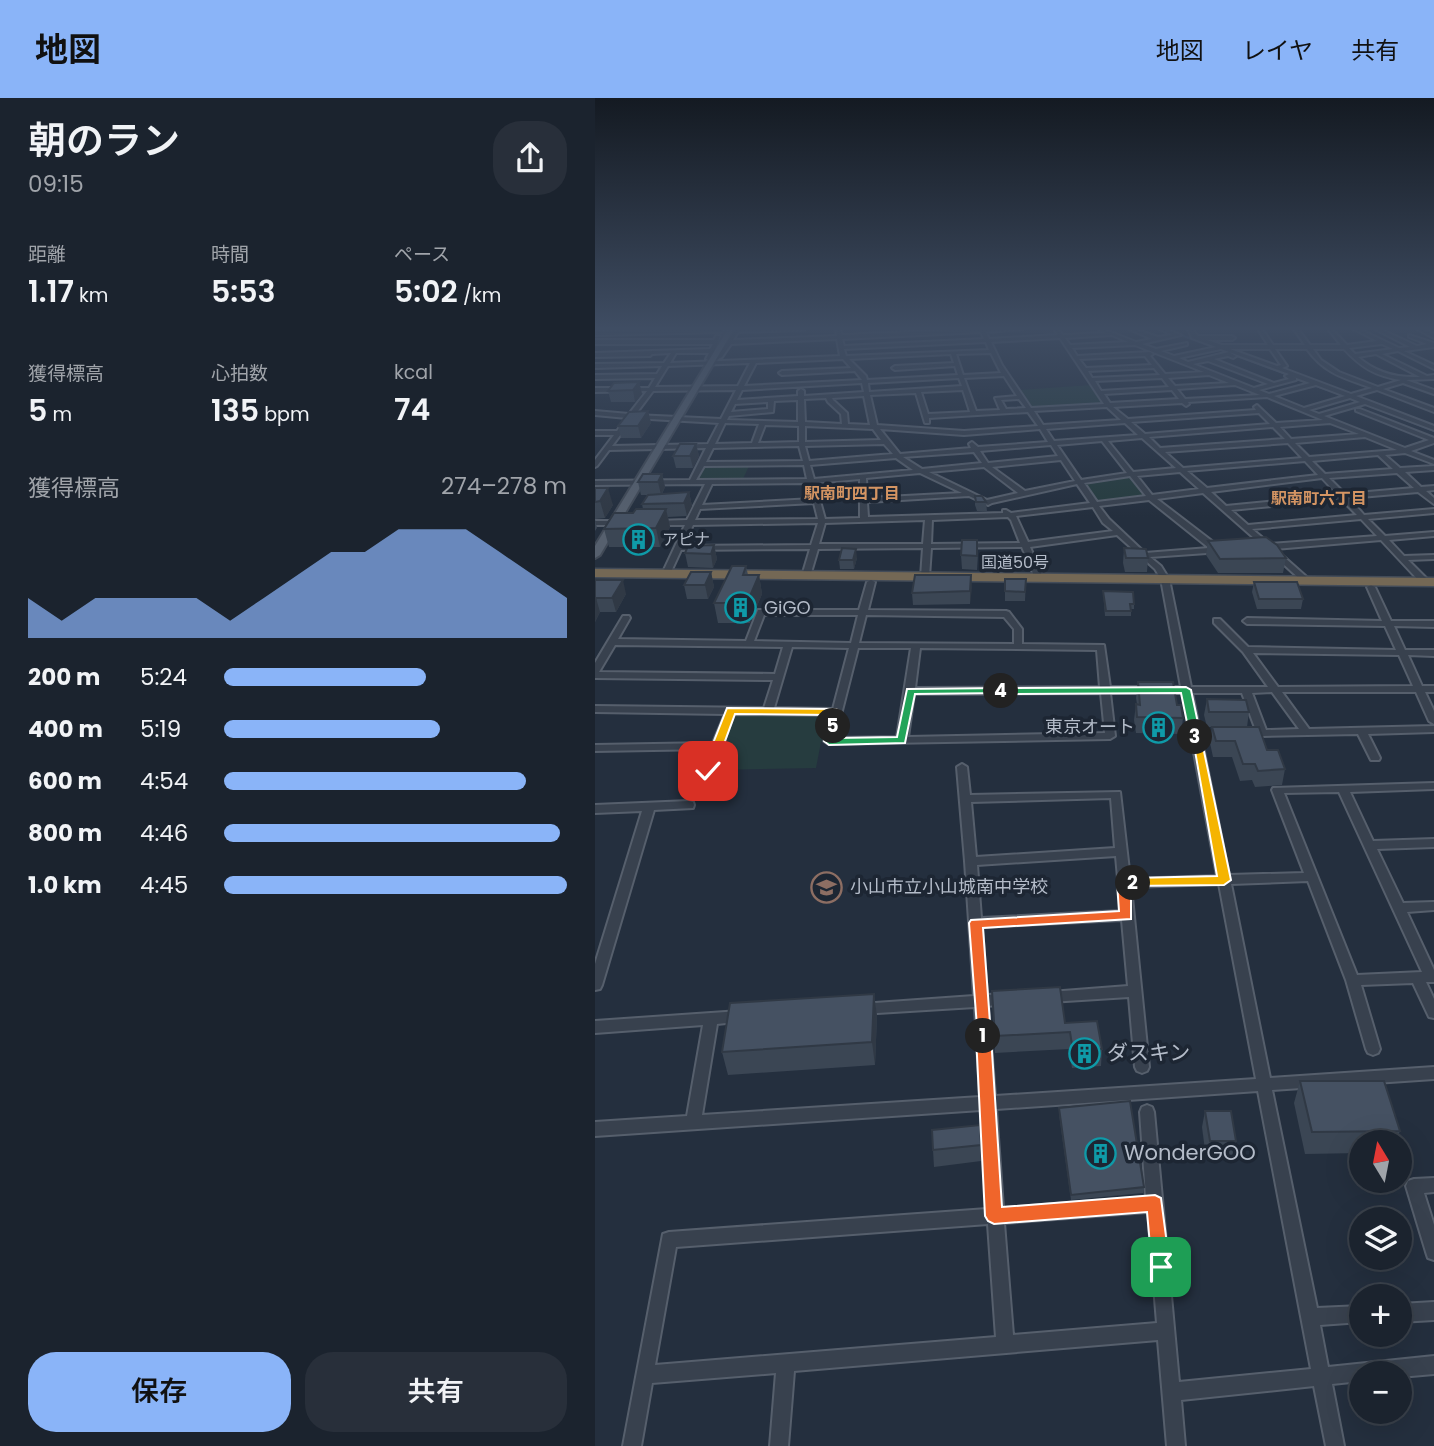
<!DOCTYPE html>
<html lang="ja">
<head>
<meta charset="utf-8">
<style>
  body { margin:0; font-family:Poppins,"Noto Sans JP",sans-serif; background:#282f3a; color:#f1f3f6; height:100vh; display:flex; flex-direction:column; font-size:26px; white-space:nowrap }
  * { box-sizing:border-box; margin:0 }
  p { font-size:23px; color:#a0a4aa }
  .icon { flex:none; width:38px; height:38px; fill:none; stroke:currentColor; stroke-width:2; stroke-linecap:round; stroke-linejoin:round }
  .map { position:relative; flex:1; overflow:hidden }
  .panel { display:flex; flex-direction:column; background:#1b232e; width:595px }
  .panel>* { flex:none }
  .needle { width:46px; rotate:350deg }
  .buttons { position:absolute; left:754px; top:1032px; display:grid; gap:14px }
  .buttons a { display:grid; place-items:center; width:63px; height:63px; border-radius:50%; background:#1b232e; box-shadow:0 7px 28px #0002,0 0 0 2px #39404a; font-size:35px }
  .pin { position:absolute; display:grid; place-items:center; width:60px; height:60px; color:#fff; margin:-30px; border-radius:14px; box-shadow:0 4px 10px #0006 }
  .km { position:absolute; width:35px; height:35px; margin:-18px; border-radius:50%; background:#222; color:#fff; font-size:19px; line-height:35px; text-align:center }
  .round { display:grid; place-items:center; flex:none; width:74px; height:74px; border-radius:28px; background:#282f3a }
  .head { display:flex; align-items:center; justify-content:space-between; height:119px; padding:0 28px }
  h1 { font-size:38px; font-weight:600; line-height:52px }
  .metrics { display:grid; grid-template-columns:repeat(3,1fr); gap:10px; height:119px; padding:7px 28px }
  .metrics div { display:grid; align-content:center }
  .metrics b { font-size:30px; font-weight:600 }
  .metrics small { font-size:19px; font-weight:400 }
  .metrics p { font-size:19px }
  .chart { height:196px; padding:14px 28px }
  .chart p { display:flex; justify-content:space-between }
  .chart svg { width:100%; height:126px; margin-top:7px; fill:#8ab4f8; opacity:.7 }
  .primary-button { display:flex; gap:14px; margin-top:auto; padding:14px 28px }
  .primary-button a { flex:1; height:80px; border-radius:28px; background:#8ab4f8; color:#111; font-size:28px; font-weight:600; line-height:80px; text-align:center }
  .primary-button a+a { background:#282f3a; color:#f1f3f6 }
  ul { padding:0 28px; list-style:none; font-size:23px }
  li { display:grid; grid-template-columns:112px 84px 1fr; align-items:center; height:52px }
  li i { height:18px; border-radius:9px; background:#8ab4f8 }
  header { display:flex; align-items:center; gap:42px; box-sizing:border-box; height:98px; padding:0 35px; background:#8ab4f8; color:#111 }
  header strong { font-size:33px }
  nav { display:flex; gap:38px; margin-inline-start:auto; font-size:24px }
  main { display:flex; flex:1; min-height:0 }
  .map>svg:first-child { display:block }
</style>
</head>
<body>
<header>
<strong>地図</strong>
<nav><a>地図</a><a>レイヤ</a><a>共有</a></nav>
</header>
<main>
<section class="panel">
<div class="head"><div><h1>朝のラン</h1><p>09:15</p></div><a class="round"><svg class="icon" aria-label="share" viewBox="0 0 24 24"><path d="M12 15V3M7 8l5-5 5 5M5 13v7h14v-7"/></svg></a></div>
<div class="metrics">
<div><p>距離</p><b>1.17<small> km</small></b></div>
<div><p>時間</p><b>5:53</b></div>
<div><p>ペース</p><b>5:02<small> /km</small></b></div>
</div>
<div class="metrics">
<div><p>獲得標高</p><b>5<small> m</small></b></div>
<div><p>心拍数</p><b>135<small> bpm</small></b></div>
<div><p>kcal</p><b>74</b></div>
</div>
<div class="chart"><p><span>獲得標高</span>274–278 m</p>
<svg viewBox="0 0 160 44" preserveAspectRatio="none"><path d="M0 44V30L10 38L20 30L30 30L40 30L50 30L60 38L70 30L80 22L90 14L100 14L110 6L120 6L130 6L140 14L150 22L160 30V44z"/></svg>
</div>
<ul>
<li><b>200 m</b>5:24<i style="width:59%"></i></li>
<li><b>400 m</b>5:19<i style="width:63%"></i></li>
<li><b>600 m</b>4:54<i style="width:88%"></i></li>
<li><b>800 m</b>4:46<i style="width:98%"></i></li>
<li><b>1.0 km</b>4:45<i style="width:100%"></i></li>
</ul>
<div class="primary-button"><a>保存</a><a>共有</a></div>
</section>
<div class="map">
<svg width="839" height="1348" viewBox="0 0 839 1348">
  <rect width="100%" height="100%" fill="#242f3e"/>
  <g fill="#263c3f">
    <polygon points="497,287 510,306 439,311 424,292"/>
    <polygon points="155,366 147,383 99,383 108,367"/>
    <polygon points="536,378 551,398 506,404 501,403 490,386"/>
    <polygon points="138,615 237,616 230,642 226,644 221,670 118,672"/>
  </g>
  <g fill="none" stroke-linecap="round" stroke-linejoin="round">
    <g stroke="#394c67" stroke-width="2">
      <polyline points="570,231 618,249"/>
      <polyline points="626,252 715,285"/>
      <polyline points="721,288 747,297"/>
      <polyline points="756,301 764,304"/>
      <polyline points="783,311 839,333"/>
    </g>
    <defs>
      <g id="minor">
        <polygon points="127,231 129,234 0,237 0,233"/>
        <path d="M141,231H210L208,232L143,234L138,242L242,238L241,231H245L247,237L385,231H428L391,234L394,241L463,237L459,231H463L468,237L510,235L503,231H508L541,244L557,241L534,231H539L563,239L577,237L565,231H570L586,237L547,246L561,251L592,245V247L566,253L579,258L621,249L597,240L593,231H597L603,238H637L640,240L637,242H612L627,247H673L663,231H667L678,247H710L699,231H703L715,247H746L733,231H737L752,247L782,243L759,231H764L804,250L815,249L780,231H785L822,248L832,246L814,239V237L839,245V249L809,253L839,267V271L803,253L787,256L832,278L839,277V281L811,282L839,292V296L808,285L788,291L839,310V314L782,292L761,298L839,328V332L770,306L729,318L810,350L834,342L761,313V311H765L839,340V345L816,353L839,362V366L810,355L790,357L805,370L839,368V372L810,374L826,389L839,388V392L831,393L839,400V406L823,394L754,400L769,417L839,411V415L773,421L790,438L839,434V438L794,442L809,458L839,457V461L813,462L833,482V486H827L786,442L680,451L715,482L714,484H708L672,451H668V448L608,395L562,401L626,450V454L555,459L566,468L574,481L596,589H673L648,554L619,525V521H625L653,549L801,552L790,528L652,526L648,523L652,520L787,523L772,489L776,487L780,489L796,523H839V529L799,528L810,552H839V558L813,557L827,588H839V594H830L839,613V626L834,623L821,594H687L714,631L839,628V634L773,636L785,660L784,662H776L763,636L667,638L662,635L647,595H597L634,777L709,775L677,692L678,690L839,685V691L755,694L778,743L839,741V749L782,751L808,805L839,804V812L812,814L839,872V884H831L839,901V920L834,919L818,885L766,887L785,951L783,955L778,957L773,955L771,951L751,882L713,783L636,786L675,980L839,969V981L677,992L722,1210L766,1208V1224L725,1227L733,1269L839,1258V1276L805,1279V1276H766V1283L737,1286L749,1348H731L719,1288L586,1302L590,1348H572L563,1242L199,1273L193,1348H175L181,1275L57,1285L46,1348H28L68,1136L74,1134L392,1111L386,1012L0,1038V1024L92,1018L108,927L0,935V923L145,913L150,915L152,919L150,923L122,926L107,1017L385,999L380,909L266,916L261,915L259,911L261,907L266,906L379,898L370,763L362,669L367,666L372,669L375,697L525,694L535,781L622,778L588,595H515L520,638L515,641L234,646L229,643L236,617L139,616L117,675H109L108,673L116,651L0,653V647L118,645L130,616L0,614V608L169,610L178,582L0,580V565L28,518H34L35,520L23,541L151,543L163,512H264L272,484L276,482L280,484L273,512L411,513L414,514L427,531V546L509,547L515,589H586L566,481L560,471L522,437L435,449L448,480L444,482L440,480L427,449L336,450L334,479L330,481L326,479L328,450L223,451L215,478L211,480L207,478L215,451L86,452L74,478H68L67,476L90,427H61L57,425L61,423L92,422L110,386L0,387V383L95,382L111,350L14,352L2,368L0,369V362L19,337H0V333H22L32,320L0,317V313L34,316L52,293L0,294V290H54L60,280L0,281V277L62,276L67,268L0,270V266L69,265L76,255L57,256L55,258L0,259V255L115,251L118,246H0V242H119L121,238H125L117,260L123,257ZM386,234L389,241L249,248L247,241ZM517,237L533,244L475,247L470,240ZM465,240L509,306L436,310L407,267L396,244ZM242,241L245,258L75,265L81,255H114L111,261L119,263L127,259L136,246ZM391,244L394,252L251,258L249,251ZM787,246L798,251L760,256L754,250ZM540,247L609,274L570,276L555,258L558,256L555,254L482,258L477,250ZM626,251L694,276L690,278L694,281L679,285L619,261L633,258L638,260L641,258L634,254L593,264L584,260ZM635,251H675L686,267L682,268ZM680,251H712C730,276 749,280 777,290L756,296L687,270L692,268ZM718,251H749C765,268 779,278 806,282L783,289L744,274L726,262ZM396,255L406,275L368,277L361,256ZM356,256L359,265L300,268L297,270L300,272L360,268L363,277L272,282L271,278L254,261ZM781,256L825,279C801,280 781,275 763,259ZM550,258L557,267L491,270L484,261ZM248,261L256,270L187,273L184,275L187,277L260,273L267,282L149,288L161,265ZM613,263L673,286L659,290L598,266ZM155,265L143,288L60,289L73,268ZM559,270L565,277L497,280L493,273ZM614,277L634,285L580,288L573,280ZM409,278L422,298L400,300L405,312L381,313L369,280ZM696,278L715,285L674,296L664,292L701,282V280ZM364,280L367,288L274,294L273,285ZM567,280L574,289L506,293L500,283ZM267,285L269,294L209,298V293L206,291L203,293V298L142,302L147,292ZM640,287L665,297L590,301L582,291ZM721,287L750,298L709,310L679,298ZM141,292L126,321L40,317L58,293ZM368,292L375,314L333,316L326,294ZM577,292L584,301L515,305L509,296ZM321,295L330,325H334V320L433,314L443,328L369,333L282,327L275,297ZM269,298L275,327L253,326L252,315L238,302L237,300ZM672,299L728,322L681,325L662,307L659,309L661,312L533,321L518,309L587,305L591,308L594,306L593,304ZM231,300L233,304L246,316L247,326L210,324L209,301ZM755,300L765,304L724,316L714,312ZM424,301L431,310L411,311L406,302ZM203,302V324L132,322L134,318L178,314L179,303ZM173,304V311L136,314L140,306ZM512,309L526,322L448,327L439,313ZM664,315L675,326L550,336L536,324ZM38,320L124,325L113,346L17,348ZM130,325L164,326L157,345L120,346ZM530,325L543,337L459,343L451,331ZM735,325L764,336L696,341L685,329ZM170,327L204,328V344L163,345ZM210,328L278,331L286,342L210,344ZM678,329L690,341L565,350L554,339ZM285,331L369,337L445,331L453,344L383,349L377,344L374,346L376,350L305,356ZM770,339L802,352L714,359L700,345ZM547,340L581,370L538,374L513,343ZM507,343L532,375L486,382L462,347ZM693,345L707,360L588,370L570,354ZM289,346L298,356L214,363L210,348ZM456,347L463,358L393,365L385,353ZM204,348L208,363L111,364L118,350ZM379,354L387,365L327,371L308,359ZM783,357L798,371L730,376L717,363ZM301,360L318,372L219,381L215,367ZM466,362L480,383L430,393L397,369ZM710,363L723,377L612,390L592,373ZM209,367L212,381L101,382L109,368ZM389,369L423,395L392,402L334,374ZM585,374L604,391L557,397L542,378ZM325,375L367,395L272,400L271,380ZM802,375L819,390L750,396L734,380ZM535,378L551,398L502,404L489,385ZM727,380L743,397L631,408L616,394ZM265,381V420L230,421L220,385ZM213,385L218,401L107,407L117,386ZM482,386L495,405L416,415L411,412H408V415L273,419L272,404L374,398L393,407L397,405ZM746,401L762,417L653,427L636,412ZM554,402L614,450L550,455L514,421L504,408ZM219,405L223,421L100,422L105,411ZM498,409L508,425L518,433L433,444L421,418ZM413,419L416,422L425,445L336,446L337,422ZM766,421L782,438L675,446L657,431ZM330,422L328,446H224L230,425ZM223,425L216,447L88,448L98,427ZM169,517H263L256,545L159,543ZM271,517L409,519L419,531V546L264,545ZM20,547L188,549L180,576L4,574ZM197,549L254,550L238,611L179,610ZM263,550H316L302,639L240,640ZM325,550L502,552L505,589L320,590ZM658,555L804,557L818,588L683,589ZM677,594L704,631L671,632L657,595ZM506,595L510,635L313,639L319,596ZM744,694L827,874L762,877L689,695ZM516,700L520,750L381,759L376,704ZM521,758L526,813L386,820L382,767ZM624,786L661,981L400,998L393,908L416,905L418,901L416,897L411,896L392,897L387,829L527,822L533,888L455,894L450,895L448,899L450,903L455,904L534,899L540,969L542,973L547,975L552,973L554,969L536,789ZM663,993L716,1271L584,1284L559,1014L557,1009L552,1007L547,1009L545,1014L551,1099L408,1110L401,1011ZM553,1114L562,1225L418,1237L409,1125ZM393,1126L401,1239L60,1267L81,1149Z"/>
        <polygon points="822,231 827,231 839,236 839,240"/>
        <polygon points="0,423 27,423 31,425 27,427 0,427"/>
        <polygon points="94,703 98,704 99,707 98,710 59,712 7,887 5,891 0,892 0,866 47,713 0,715 0,707"/>
        <polygon points="839,1080 839,1094 829,1095 839,1127 839,1162 833,1160 831,1154 811,1088 813,1083 819,1081"/>
        <polygon points="839,1204 839,1222 805,1224 805,1206"/>
      </g>
      <polygon id="major" points="133,231 139,231 5,457 0,460 0,448"/>
      <polygon id="highway" points="0,471 839,480 839,488 0,479"/>
    </defs>
    <use href="#minor" stroke="#565f6c" stroke-width="4"/>
    <use href="#major" stroke="#414a57" stroke-width="4"/>
    <use href="#highway" stroke="#434c59" stroke-width="3"/>
    <use href="#minor" fill="#38414e" fill-rule="evenodd"/>
    <use href="#major" fill="#56606e" fill-rule="evenodd"/>
    <use href="#highway" fill="#746855" fill-rule="evenodd"/>
  </g>
  <g fill="#3b4654">
    <polygon points="44,284 47,296 40,304 16,304 13,293"/>
    <polygon points="53,313 56,325 46,340 26,340 23,328"/>
    <polygon points="101,346 104,358 98,370 81,370 78,358"/>
    <polygon points="67,376 70,389 67,396 94,394 97,408 92,418 73,419 75,429 65,449 14,449 9,431 38,415 48,411 47,406 52,397 46,397 43,384"/>
    <polygon points="0,390 18,407 10,420 0,421 2,430 0,433"/>
    <polygon points="380,398 391,404 392,413 382,413 380,407"/>
    <polygon points="613,443 691,460 688,475 623,475 611,457"/>
    <polygon points="119,447 122,461 118,470 93,469 90,455"/>
    <polygon points="529,450 553,460 552,474 530,474 528,465"/>
    <polygon points="383,456 382,472 367,471 366,457"/>
    <polygon points="262,460 259,471 245,471 244,462"/>
    <polygon points="151,468 153,477 164,477 167,496 155,525 123,525 119,505"/>
    <polygon points="116,474 119,489 113,501 92,501 89,487"/>
    <polygon points="376,477 375,506 318,507 317,495"/>
    <polygon points="431,481 430,503 410,503 410,493"/>
    <polygon points="0,482 31,496 21,514 5,514 0,524"/>
    <polygon points="659,484 708,501 706,511 662,511 657,494"/>
    <polygon points="508,493 539,506 539,511 536,511 536,518 510,518"/>
    <polygon points="543,584 582,607 588,620 586,636 541,635 539,622 541,606 542,606 541,600"/>
    <polygon points="612,601 654,614 652,629 690,671 687,687 660,689 657,682 645,683 637,659 618,659 615,645 617,629 621,629 612,629 609,617"/>
    <polygon points="397,893 470,925 507,951 506,968 477,970 474,951 400,955"/>
    <polygon points="279,896 282,918 280,967 133,977 127,954"/>
    <polygon points="705,983 805,1033 800,1045 766,1045 766,1055 710,1056 699,1005"/>
    <polygon points="464,1010 549,1089 548,1095 476,1102 464,1016"/>
    <polygon points="610,1013 641,1043 637,1060 611,1060 607,1029"/>
    <polygon points="385,1027 386,1063 339,1069 338,1052"/>
  </g>
  <g fill="#303945">
    <polygon points="44,284 47,296 40,304 38,292"/>
    <polygon points="53,313 56,325 46,340 43,328"/>
    <polygon points="101,346 104,358 98,370 95,358"/>
    <polygon points="67,376 70,389 66,397 63,384"/>
    <polygon points="13,390 18,407 10,420 5,403"/>
    <polygon points="94,394 97,408 92,418 89,405"/>
    <polygon points="71,411 75,429 65,449 61,430"/>
    <polygon points="119,447 122,461 118,470 116,456"/>
    <polygon points="261,451 262,460 259,471 258,462"/>
    <polygon points="116,474 119,489 113,501 110,487"/>
    <polygon points="164,477 167,496 155,525 152,505"/>
    <polygon points="376,477 377,490 375,506 375,493"/>
    <polygon points="28,482 31,496 21,514 17,500"/>
    <polygon points="1,500 5,514 0,524 0,503"/>
    <polygon points="279,896 282,918 280,967 277,944"/>
  </g>
  <g fill="#455162" stroke="#303945" stroke-width="2">
    <polygon points="44,284 38,292 13,293 19,285"/>
    <polygon points="53,313 43,328 23,328 34,314"/>
    <polygon points="85,346 101,346 95,358 78,358"/>
    <polygon points="48,376 67,376 63,384 43,384"/>
    <polygon points="0,390 13,390 5,403 0,404"/>
    <polygon points="94,394 89,405 47,406 53,397"/>
    <polygon points="380,398 387,398 391,404 381,404"/>
    <polygon points="41,411 71,411 61,430 9,431 19,415 38,415"/>
    <polygon points="671,439 682,447 691,460 625,461 613,443"/>
    <polygon points="367,442 382,442 382,458 366,457"/>
    <polygon points="119,447 116,456 90,455 93,448"/>
    <polygon points="247,450 261,451 258,462 244,462"/>
    <polygon points="529,450 551,451 553,460 531,460"/>
    <polygon points="137,468 151,468 148,477 164,477 152,505 119,505"/>
    <polygon points="96,474 116,474 110,487 89,487"/>
    <polygon points="320,477 376,477 375,493 317,495"/>
    <polygon points="410,481 431,481 430,494 410,493"/>
    <polygon points="0,482 28,482 17,500 1,500 0,503"/>
    <polygon points="659,484 702,484 708,501 664,501"/>
    <polygon points="508,493 538,494 539,506 535,506 536,513 511,513"/>
    <polygon points="543,584 578,584 582,607 586,607 588,620 542,619 541,606 545,607"/>
    <polygon points="612,601 651,602 654,614 614,614"/>
    <polygon points="617,629 664,629 672,652 683,652 690,671 663,673 660,666 648,666 640,643 621,643"/>
    <polygon points="465,889 470,925 502,923 507,951 478,953 475,934 400,938 397,893"/>
    <polygon points="279,896 277,944 127,954 135,905"/>
    <polygon points="705,983 789,983 805,1033 717,1034"/>
    <polygon points="535,1003 549,1089 476,1097 464,1010"/>
    <polygon points="610,1013 636,1013 641,1043 615,1043"/>
    <polygon points="385,1027 386,1047 338,1052 337,1032"/>
  </g>
  <linearGradient id="sky" x2="0" y2="1"><stop stop-color="#141a22"/><stop offset="0.55" stop-color="#3f4d63"/><stop offset="1" stop-color="#3f4d63" stop-opacity="0"/></linearGradient>
  <rect width="839" height="419" fill="url(#sky)"/>
  <polygon fill="#f0652b" stroke="#fff" stroke-width="2" points="388,932 396,938 407,1109 560,1097 566,1100 575,1169 572,1176 566,1178 559,1176 557,1169 552,1114 399,1126 393,1123 390,1118 381,938"/>
  <polygon fill="#f0652b" stroke="#fff" stroke-width="2" points="538,780 545,785 536,789 536,821 388,830 396,938 388,944 383,942 374,825 376,822 524,813 522,785 524,782"/>
  <polygon fill="#f5b400" stroke="#fff" stroke-width="2" points="597,636 606,639 636,782 629,787 534,788 532,785 538,780 622,778"/>
  <polygon fill="#22a559" stroke="#fff" stroke-width="2" points="591,589 596,592 606,639 600,642 595,639 586,595 406,596 400,593 406,590"/>
  <polygon fill="#22a559" stroke="#fff" stroke-width="2" points="406,590 409,590 409,595 320,596 310,645 234,647 229,643 232,628 238,625 243,628 241,640 302,639 312,591"/>
  <polygon fill="#f5b400" stroke="#fff" stroke-width="2" points="132,610 241,611 246,614 243,628 238,631 232,628 235,617 140,616 119,673 109,676 107,673"/>
  <defs>
    <symbol id="building-ring" viewBox="-11 -11 22 22"><circle r="9.5" fill="#1d2633" stroke="#0f9aa8" stroke-width="1.5"/><path d="M-4-6H4V6H1V3H-1V6H-4ZM-2.5-4.3h1.7v1.8h-1.7ZM.8-4.3h1.7v1.8H.8ZM-2.5-1h1.7V.8h-1.7ZM.8-1h1.7V.8H.8Z" fill="#0f9aa8"/></symbol>
    <symbol id="school-ring" viewBox="-11 -11 22 22"><circle r="9.5" fill="#1d2633" stroke="#8d6e63" stroke-width="1.5"/><path d="M0-5L7-2L0 1L-7-2ZM-4 1L0 2.5L4 1V4Q0 6-4 4Z" fill="#8d6e63"/></symbol>
  </defs>
  <g fill-rule="evenodd">
    <use href="#building-ring" x="26" y="424" width="35" height="35"/>
    <use href="#building-ring" x="128" y="492" width="35" height="35"/>
    <use href="#building-ring" x="546" y="612" width="35" height="35"/>
    <use href="#school-ring" x="214" y="772" width="35" height="35"/>
    <use href="#building-ring" x="472" y="938" width="35" height="35"/>
    <use href="#building-ring" x="488" y="1038" width="35" height="35"/>
  </g>
  <g text-anchor="middle" stroke-width="7" stroke-linejoin="round" paint-order="stroke">
    <g font-size="16" font-weight="bold" fill="#d59563" stroke="#1d2633">
      <text x="257" y="401">駅南町四丁目</text>
      <text x="724" y="406">駅南町六丁目</text>
    </g>
    <g font-size="16" fill="#b4bcc9" stroke="#1d2633" text-anchor="start">
      <text x="67" y="447">アピナ</text>
    </g>
    <g font-size="16" fill="#b4bcc9" stroke="#1d2633">
      <text x="420" y="470">国道50号</text>
    </g>
    <g font-size="18" fill="#b4bcc9" stroke="#1d2633" text-anchor="start">
      <text x="169" y="516">GiGO</text>
      <text x="540" y="635" text-anchor="end">東京オート</text>
      <text x="255" y="795">小山市立小山城南中学校</text>
    </g>
    <g font-size="21" fill="#b4bcc9" stroke="#1d2633" text-anchor="start">
      <text x="512" y="962">ダスキン</text>
      <text x="529" y="1062">WonderGOO</text>
    </g>
  </g>
</svg>
<div class="buttons">
<a><svg class="needle" viewBox="-14 -14 28 28"><path d="M0-13l5 13h-10z" fill="#e53935"/><path d="M0 13l5-13h-10z" fill="#a0a4aa"/></svg></a>
<a><svg class="icon" aria-label="layers" viewBox="0 0 24 24"><path d="M12 4l9 5-9 5-9-5zM3 14l9 5 9-5"/></svg></a>
<a>+</a>
<a>−</a>
</div>
<div class="pin" style="left:566px;top:1169px;background:#1e9e55"><svg class="icon" aria-label="arrive" viewBox="0 0 24 24"><path d="M6 21V4h12l-3 4 3 4H6"/></svg></div>
<div class="pin" style="left:113px;top:673px;background:#d93025"><svg class="icon" aria-label="check" viewBox="0 0 24 24"><path d="M5 12l5 5 9-10"/></svg></div>
<b class="km" style="left:388px;top:938px">1</b>
<b class="km" style="left:538px;top:785px">2</b>
<b class="km" style="left:600px;top:639px">3</b>
<b class="km" style="left:406px;top:593px">4</b>
<b class="km" style="left:238px;top:628px">5</b>
</div>
</main>
</body>
</html>
